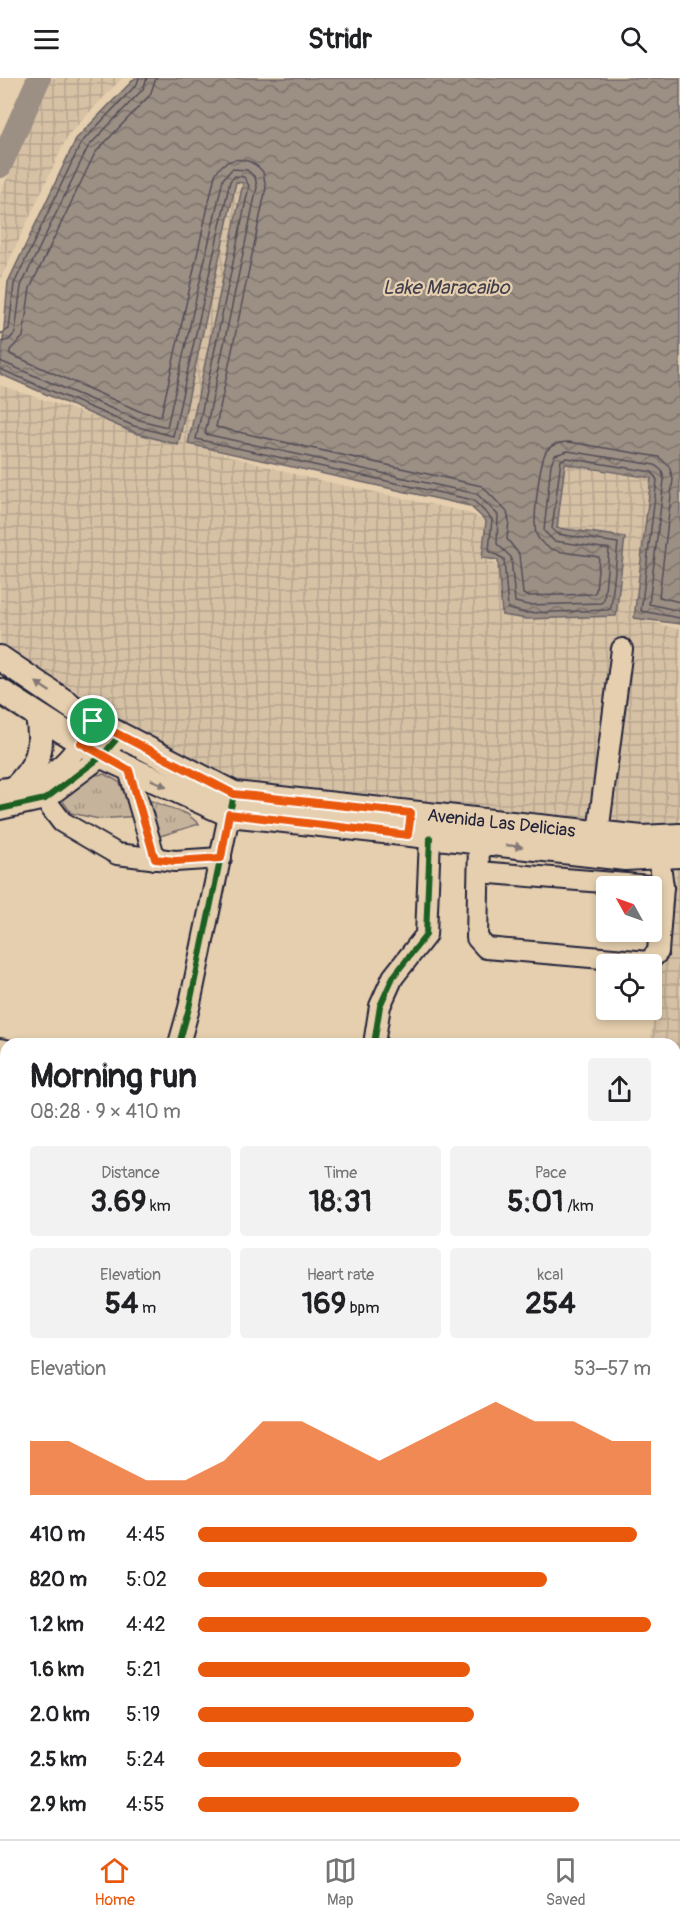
<!DOCTYPE html>
<html lang="en">
<head>
<meta charset="utf-8">
<style>
  body { margin:0; font-family:Pangolin,sans-serif; background:#f2f2f2; color:#202124; height:100vh; display:flex; flex-direction:column; font-size:22px; white-space:nowrap }
  * { box-sizing:border-box; margin:0 }
  p { font-size:20px; color:#757577 }
  .icon { flex:none; width:33px; height:33px; fill:none; stroke:currentColor; stroke-width:2; stroke-linecap:round; stroke-linejoin:round }
  .map { position:relative; flex:1; overflow:hidden }
  .side { position:absolute; left:0px; top:960px; width:681px; height:801px; display:flex; flex-direction:column; background:#fff; border-radius:18px 18px 0 0; box-shadow:0 3px 9px #0003 }
  .side>* { flex:none }
  .needle { width:39px; rotate:310deg }
  .tools { position:absolute; left:596px; top:798px; display:grid; gap:12px }
  .tools a { display:grid; place-items:center; width:66px; height:66px; border-radius:6px; background:#fff; box-shadow:0 3px 9px #0003; font-size:30px }
  .pin { position:absolute; display:grid; place-items:center; width:51px; height:51px; color:#fff; margin:-26px; border:3px solid #fff; border-radius:50%; box-shadow:0 2px 6px #0007 }
  .round { display:grid; place-items:center; flex:none; width:63px; height:63px; border-radius:6px; background:#f2f2f2 }
  .headline { display:flex; align-items:center; justify-content:space-between; height:102px; padding:0 30px }
  h1 { font-size:33px; font-weight:800; line-height:45px }
  .figures { display:grid; grid-template-columns:repeat(3,1fr); gap:9px; height:102px; padding:6px 30px }
  .figures div { display:grid; align-content:center; border-radius:6px; background:#f2f2f2; text-align:center }
  .figures b { font-size:30px; font-weight:800 }
  .figures small { font-size:16px; font-weight:400 }
  .figures p { font-size:16px }
  .chart { height:168px; padding:12px 30px }
  .chart p { display:flex; justify-content:space-between }
  .chart svg { width:100%; height:108px; margin-top:6px; fill:#ea580c; opacity:.7 }
  ul { padding:0 30px; list-style:none; font-size:20px }
  li { display:grid; grid-template-columns:96px 72px 1fr; align-items:center; height:45px }
  li i { height:15px; border-radius:8px; background:#ea580c }
  header { display:flex; justify-content:space-between; align-items:center; height:78px; padding:0 30px; background:#fff; font-size:27px; font-weight:800 }
  .tabs { display:flex; justify-content:space-around; align-items:center; height:84px; border-top:2px solid #e0e0e0; background:#fff; font-size:16px; color:#757577 }
  .tabs a { display:grid; justify-items:center; gap:3px }
  .tabs .active { color:#ea580c }
  .map>svg:first-child { display:block }
</style>
</head>
<body>
<header><svg class="icon" aria-label="menu" viewBox="0 0 24 24"><path d="M4 6h16M4 12h16M4 18h16"/></svg>Stridr<svg class="icon" aria-label="search" viewBox="0 0 24 24"><circle cx="10" cy="10" r="6"/><path d="M15 15l6 6"/></svg></header>
<div class="map">
<svg width="680" height="1761" viewBox="0 0 680 1761">
  <defs>
    <pattern id="industrial-grid" width="8" height="8" patternUnits="userSpaceOnUse" patternTransform="scale(1.5)"><rect width="8" height="8" fill="#d6c1a5"/><path d="M0 4h8M4 0v8" fill="none" stroke="#b7a68f"/></pattern>
    <pattern id="park-tufts" width="24" height="20" patternUnits="userSpaceOnUse" patternTransform="scale(1.5)"><rect width="24" height="20" fill="#c6b39b"/><path d="M3 7l-1-3M5 7V3M7 7l1-3M15 17l-1-3M17 17v-4M19 17l1-3" fill="none" stroke="#a09180"/></pattern>
    <pattern id="water-waves" width="16" height="10" patternUnits="userSpaceOnUse" patternTransform="scale(1.5)"><rect width="16" height="10" fill="#9c8f84"/><path d="M0 5q4-4 8 0t8 0" fill="none" stroke="#7f746d"/></pattern>
  </defs>
  <rect width="100%" height="100%" fill="#e5cfae"/>
  <filter id="ink" filterUnits="userSpaceOnUse"><feTurbulence type="fractalNoise" baseFrequency=".0167" numOctaves="2"/><feDisplacementMap in="SourceGraphic" scale="12" xChannelSelector="R" yChannelSelector="G"/><feConvolveMatrix kernelMatrix="1 2 1 2 8 2 1 2 1" color-interpolation-filters="sRGB"/></filter>
  <g filter="url(#ink)">
    <g fill="url(#industrial-grid)">
      <polygon points="51,0 122,0 68,57 0,202 0,116"/>
      <polygon points="236,103 244,106 188,366 305,399 466,434 487,443 482,480 498,488 502,537 527,541 616,537 557,450 565,386 651,400 634,540 680,551 680,749 664,750 243,708 107,640 0,567 0,307 178,367"/>
      <polygon points="676,791 680,791 680,1029 675,1029 675,966 650,966"/>
    </g>
    <g fill="url(#park-tufts)" stroke="#746a6b" stroke-width="1.5">
      <polygon points="105,696 119,704 138,738 99,741 71,735 60,719 95,697"/>
      <polygon points="143,720 187,736 199,746 157,759"/>
    </g>
    <polygon fill="url(#water-waves)" stroke="#6b6367" stroke-width="1.5" points="135,0 680,0 680,546 634,540 651,400 565,386 557,450 625,459 616,538 527,541 502,537 498,482 482,480 486,443 470,428 188,366 243,105 236,104 178,367 132,354 0,296 8,204 76,61"/>
    <g fill="none" stroke-linecap="round" stroke-linejoin="round">
      <g stroke="#534e58" stroke-width="1.5">
        <path d="M156,0L150,17L95,75L30,210L23,259L10,272V276L139,333L161,338L215,97C225,77 249,77 263,94L266,110L216,349L482,408L507,434L509,443L507,461L519,476L523,516L528,518L593,516L596,513L599,479C578,474 546,479 536,456C533,442 539,383 547,372C553,366 560,364 569,364L659,379L669,388L673,401L659,519L680,524"/>
        <polyline points="0,256 9,251 14,206 81,65 137,6 139,0"/>
        <polyline points="0,264 9,262 15,255 21,208 88,69 143,11 147,0"/>
        <polyline points="0,283 136,341 167,349 223,101 232,91 247,92 255,99 257,109 205,356 477,416 498,437 497,466 511,479 515,524 528,527 601,525 604,522 609,471 554,463 544,453 551,386 555,377 568,373 655,387 662,393 664,402 649,526 680,533"/>
        <polyline points="0,291 134,348 173,358 230,103 235,98 244,99 249,108 196,361 473,422 492,441 489,473 504,481 508,531 527,535 608,532 611,530 618,465 557,456 552,451 561,382 567,380 652,394 657,402 641,533 680,540"/>
      </g>
      <polyline stroke="#9c8f84" stroke-width="24" points="0,88 39,0"/>
      <defs>
        <g id="minor">
          <polyline points="129,692 155,781"/>
          <polyline points="33,706 62,744 117,776 175,783 221,780"/>
          <path d="M0,711C42,707 67,691 87,653"/>
          <polyline points="0,731 45,721 102,678 120,657"/>
          <polyline points="598,755 622,571"/>
          <polyline points="479,765 477,860 486,870 648,884 658,874 663,809 659,778"/>
          <polyline points="479,794 663,809"/>
          <polyline points="179,966 189,930 232,723"/>
          <polyline points="374,966 380,928 393,899 426,857 430,760"/>
          <polyline points="0,971 6,972"/>
          <polyline points="675,1043 680,1044"/>
          <polyline points="0,1101 6,1103"/>
          <polyline points="675,1205 680,1207"/>
          <polyline points="0,1281 6,1284"/>
          <polyline points="675,1342 680,1345"/>
          <polyline points="0,1503 6,1489"/>
          <polyline points="675,1536 680,1536"/>
          <polyline points="675,1591 680,1593"/>
          <polyline points="675,1695 680,1697"/>
          <polyline points="442,1755 462,1761"/>
          <polyline points="601,1755 606,1761"/>
          <polyline points="134,1761 138,1755"/>
          <polyline points="271,1761 275,1755"/>
        </g>
        <g id="major">
          <path id="s1" d="M0,580L93,643L234,716L642,760L680,758"/>
          <polyline points="0,613 102,678 229,736 625,780 680,777"/>
          <path d="M15,710C38,687 44,672 38,639"/>
        </g>
      </defs>
      <use href="#minor" stroke="#22223b" stroke-width="24"/>
      <use href="#major" stroke="#22223b" stroke-width="28"/>
      <use href="#minor" stroke="#e5cfae" stroke-width="20"/>
      <use href="#major" stroke="#e5cfae" stroke-width="24"/>
      <defs>
        <g id="cycleway">
          <polyline points="0,731 45,721 102,678 120,657"/>
          <polyline points="179,966 189,930 234,716"/>
          <polyline points="374,966 380,928 393,899 426,857 430,760"/>
        </g>
      </defs>
      <use href="#cycleway" stroke="#e5cfae" stroke-width="10"/>
      <use href="#cycleway" stroke="#1b5e20" stroke-width="6"/>
    </g>
    <defs><path id="oneway-solid" d="M-6-.8H1V-3.2L6.5 0L1 3.2V.8H-6Z" transform="scale(1.5)"/></defs>
    <g fill="#847874">
      <use href="#oneway-solid" transform="translate(43 609) rotate(-146)"/>
      <use href="#oneway-solid" transform="translate(159 705) rotate(24)"/>
      <use href="#oneway-solid" transform="translate(514 768) rotate(6)"/>
    </g>
  </g>
  <g fill="none" stroke-linecap="round" stroke-linejoin="round" filter="url(#ink)">
    <defs>
      <polygon id="route" points="93,643 234,716 411,735 408,757 229,736 221,780 175,783 155,781 129,692 81,665"/>
    </defs>
    <use href="#route" stroke="#fff" stroke-width="12"/>
    <use href="#route" stroke="#ea580c" stroke-width="8"/>
  </g>
  <g text-anchor="middle" stroke-width="4.5" stroke-linejoin="round" paint-order="stroke">
    <g font-size="18" fill="#22223b" stroke="#e5cfae">
      <text dy="6" stroke="none"><textPath href="#s1" startOffset="540">Avenida Las Delicias</textPath></text>
    </g>
    <g font-size="20" font-style="italic" fill="#403d4d" stroke="#e5cfae">
      <text x="446" y="216">Lake Maracaibo</text>
    </g>
  </g>
</svg>
<div class="tools">
<a><svg class="needle" viewBox="-14 -14 28 28"><path d="M0-13l5 13h-10z" fill="#e53935"/><path d="M0 13l5-13h-10z" fill="#757577"/></svg></a>
<a><svg class="icon" aria-label="locate" viewBox="0 0 24 24"><circle cx="12" cy="12" r="6"/><path d="M12 2v4M12 18v4M2 12h4M18 12h4"/></svg></a>
</div>
<div class="pin" style="left:93px;top:643px;background:#1e9e55"><svg class="icon" aria-label="arrive" viewBox="0 0 24 24"><path d="M6 21V4h12l-3 4 3 4H6"/></svg></div>
<section class="side">
<div class="headline"><div><h1>Morning run</h1><p>08:28 · 9 × 410 m</p></div><a class="round"><svg class="icon" aria-label="share" viewBox="0 0 24 24"><path d="M12 15V3M7 8l5-5 5 5M5 13v7h14v-7"/></svg></a></div>
<div class="figures">
<div><p>Distance</p><b>3.69<small> km</small></b></div>
<div><p>Time</p><b>18:31</b></div>
<div><p>Pace</p><b>5:01<small> /km</small></b></div>
</div>
<div class="figures">
<div><p>Elevation</p><b>54<small> m</small></b></div>
<div><p>Heart rate</p><b>169<small> bpm</small></b></div>
<div><p>kcal</p><b>254</b></div>
</div>
<div class="chart"><p><span>Elevation</span>53–57 m</p>
<svg viewBox="0 0 160 44" preserveAspectRatio="none"><path d="M0 44V22L10 22L20 30L30 38L40 38L50 30L60 14L70 14L80 22L90 30L100 22L110 14L120 6L130 14L140 14L150 22L160 22V44z"/></svg>
</div>
<ul>
<li><b>410 m</b>4:45<i style="width:97%"></i></li>
<li><b>820 m</b>5:02<i style="width:77%"></i></li>
<li><b>1.2 km</b>4:42<i style="width:100%"></i></li>
<li><b>1.6 km</b>5:21<i style="width:60%"></i></li>
<li><b>2.0 km</b>5:19<i style="width:61%"></i></li>
<li><b>2.5 km</b>5:24<i style="width:58%"></i></li>
<li><b>2.9 km</b>4:55<i style="width:84%"></i></li>
</ul>
</section>
</div>
<nav class="tabs">
<a class="active"><svg class="icon" aria-label="home" viewBox="0 0 24 24"><path d="M3 11l9-7 9 7M6 9v11h12V9"/></svg>Home</a>
<a><svg class="icon" aria-label="map" viewBox="0 0 24 24"><path d="M3 6l6-2 6 2 6-2v14l-6 2-6-2-6 2zM9 4v14M15 6v14"/></svg>Map</a>
<a><svg class="icon" aria-label="saved" viewBox="0 0 24 24"><path d="M7 4h10v16l-5-4-5 4z"/></svg>Saved</a>
</nav>
</body>
</html>
